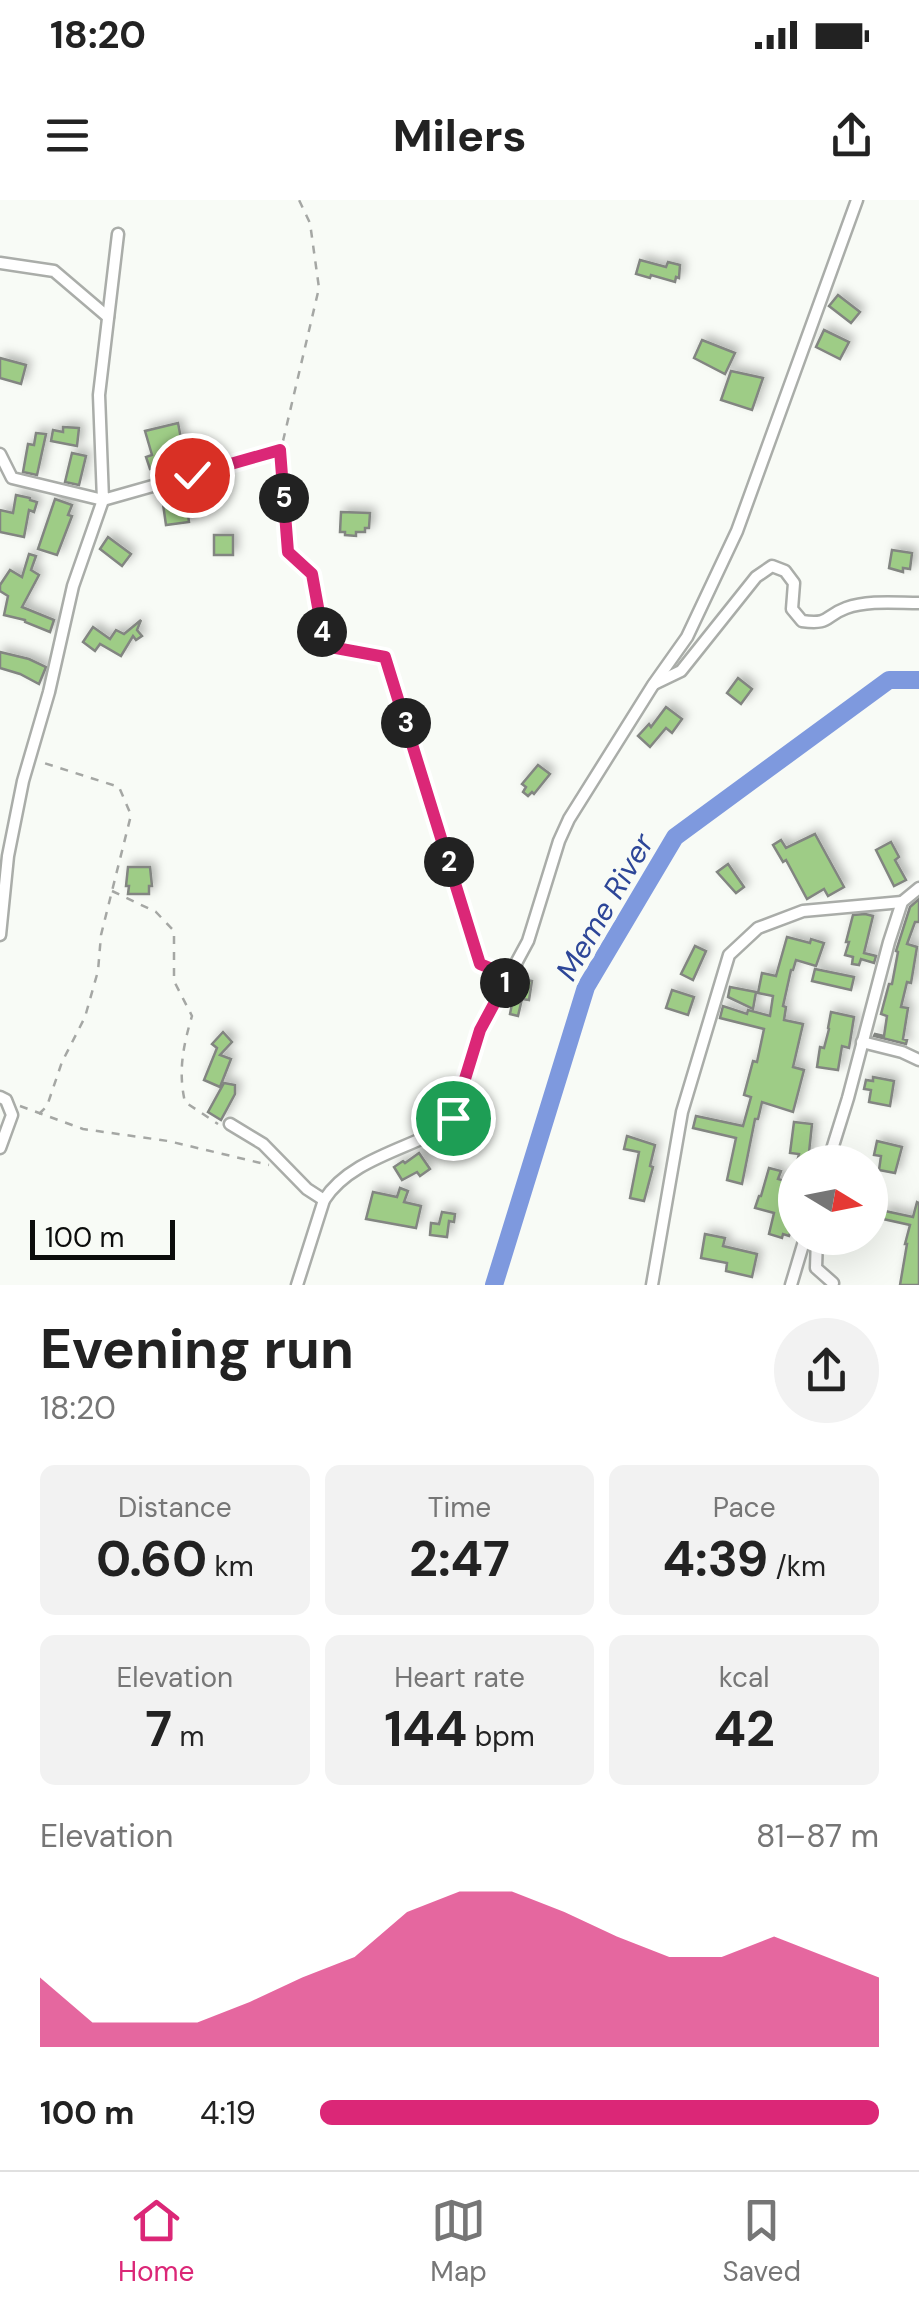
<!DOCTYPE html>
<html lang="en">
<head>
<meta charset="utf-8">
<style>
  body { margin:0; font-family:"DM Sans",sans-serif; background:#f2f2f2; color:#222; height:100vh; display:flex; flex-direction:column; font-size:38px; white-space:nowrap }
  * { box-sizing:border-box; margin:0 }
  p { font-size:32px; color:#767676 }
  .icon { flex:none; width:55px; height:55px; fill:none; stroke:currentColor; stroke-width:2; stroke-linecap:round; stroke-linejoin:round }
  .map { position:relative; height:1085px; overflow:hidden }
  .side { display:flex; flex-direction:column; background:#fff; flex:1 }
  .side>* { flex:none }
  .needle { width:65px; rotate:100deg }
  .controls { position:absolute; left:778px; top:945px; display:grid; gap:20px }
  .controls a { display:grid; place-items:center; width:110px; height:110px; border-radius:50%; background:#fff; box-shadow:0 10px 40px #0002; font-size:50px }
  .scale { position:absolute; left:30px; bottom:25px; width:145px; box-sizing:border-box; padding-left:10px; border:5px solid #0c0d0c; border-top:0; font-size:28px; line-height:35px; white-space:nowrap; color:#0c0d0c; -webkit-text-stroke:8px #f8fbf6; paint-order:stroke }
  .pin { position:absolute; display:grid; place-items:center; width:85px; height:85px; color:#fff; margin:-42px; border:5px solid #fff; border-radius:50%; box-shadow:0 2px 10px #0007 }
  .km { position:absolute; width:50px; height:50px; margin:-25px; border-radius:50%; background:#222; color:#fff; font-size:28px; line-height:50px; text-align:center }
  .round { display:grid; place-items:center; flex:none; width:105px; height:105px; border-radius:52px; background:#f2f2f2 }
  .headline { display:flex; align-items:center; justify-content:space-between; height:170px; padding:0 40px }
  h1 { font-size:55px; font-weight:700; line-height:75px }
  .metrics { display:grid; grid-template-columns:repeat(3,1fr); gap:15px; height:170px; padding:10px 40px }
  .metrics div { display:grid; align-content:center; border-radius:15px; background:#f2f2f2; text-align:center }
  .metrics b { font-size:50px; font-weight:700 }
  .metrics small { font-size:28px; font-weight:400 }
  .metrics p { font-size:28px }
  .chart { height:280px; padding:20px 40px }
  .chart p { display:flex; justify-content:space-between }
  .chart svg { width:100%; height:180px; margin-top:10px; fill:#db2777; opacity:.7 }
  ul { padding:0 40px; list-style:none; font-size:32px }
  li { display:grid; grid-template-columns:160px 120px 1fr; align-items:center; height:75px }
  li i { height:25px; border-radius:12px; background:#db2777 }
  .status { display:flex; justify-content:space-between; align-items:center; height:70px; padding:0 50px; background:#fff; direction:ltr }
  .status svg { height:28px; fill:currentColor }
  header { display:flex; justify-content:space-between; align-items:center; height:130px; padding:0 40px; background:#fff; font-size:45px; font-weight:700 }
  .tabs { display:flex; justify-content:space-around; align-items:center; height:140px; border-top:2px solid #e0e0e0; background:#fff; font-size:28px; color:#767676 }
  .tabs a { display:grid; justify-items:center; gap:5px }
  .tabs .active { color:#db2777 }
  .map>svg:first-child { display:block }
</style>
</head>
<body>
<div class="status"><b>18:20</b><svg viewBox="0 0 49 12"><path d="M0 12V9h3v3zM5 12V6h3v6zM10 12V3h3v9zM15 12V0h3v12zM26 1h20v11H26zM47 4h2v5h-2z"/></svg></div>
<header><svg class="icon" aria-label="menu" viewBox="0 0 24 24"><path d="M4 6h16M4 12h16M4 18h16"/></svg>Milers<svg class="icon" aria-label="share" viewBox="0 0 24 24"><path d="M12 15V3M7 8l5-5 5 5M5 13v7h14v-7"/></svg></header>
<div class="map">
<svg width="919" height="1085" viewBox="0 0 919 1085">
  <defs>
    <filter id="shadow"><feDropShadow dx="4.5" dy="-4.5" stdDeviation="5" flood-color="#0004"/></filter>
  </defs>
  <rect width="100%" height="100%" fill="#f8fbf6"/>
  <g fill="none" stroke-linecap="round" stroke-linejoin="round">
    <polyline stroke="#7e99de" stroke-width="18" points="494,1085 586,787 675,637 889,480 919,480"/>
  </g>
  <g fill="#9ecc86" stroke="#828581" stroke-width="2.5" filter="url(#shadow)">
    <polygon points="640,60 666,67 668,62 680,65 679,78 676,77 675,82 651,75 650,78 636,74"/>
    <polygon points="838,95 860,112 851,123 829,106"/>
    <polygon points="824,130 849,142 840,159 816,147"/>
    <polygon points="702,140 735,153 725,174 694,158"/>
    <polygon points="0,158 26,165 21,184 0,178"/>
    <polygon points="731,171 763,178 752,210 721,200"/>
    <polygon points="178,223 183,249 194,246 196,256 189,257 193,265 186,267 182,258 166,262 166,264 150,269 146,257 152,255 145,231"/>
    <polygon points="63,227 79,228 77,246 51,241 53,230 63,232"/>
    <polygon points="36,233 46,234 37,275 23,272 28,244 34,245"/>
    <polygon points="72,253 86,256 79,285 65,282"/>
    <polygon points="16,295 30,298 30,300 37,302 34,312 29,310 24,337 0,332 0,310 13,313"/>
    <polygon points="55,299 72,305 68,315 72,316 57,355 38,349"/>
    <polygon points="186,301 189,322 166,325 163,304"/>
    <polygon points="341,312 370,313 369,328 365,328 365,332 356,332 356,336 345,335 345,332 340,332"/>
    <rect x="214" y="335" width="19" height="20"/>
    <polygon points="108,337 131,354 122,366 100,349"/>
    <polygon points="892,350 912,353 910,369 903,368 903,372 889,368"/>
    <polygon points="29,354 36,356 31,370 39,375 22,407 54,420 50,432 25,422 25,420 4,415 8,396 0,391 0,385 10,370 22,377"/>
    <polygon points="141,420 137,430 142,436 136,440 133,436 121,456 100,444 95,451 83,442 93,427 110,439 116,430 124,434"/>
    <polygon points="0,452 29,459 46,467 39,484 20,474 0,468"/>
    <polygon points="738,478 752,489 741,504 727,493"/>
    <polygon points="666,507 682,519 672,533 666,528 650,547 638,536 649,524 651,527"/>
    <polygon points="538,565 550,574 534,594 532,592 528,596 523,592 526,587 522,584"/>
    <polygon points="815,634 844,687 828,696 824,689 807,699 786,660 783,662 773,645 781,640 786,648"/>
    <polygon points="891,642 899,657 895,660 906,680 894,686 876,650"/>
    <polygon points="728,664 744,687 736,693 717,672"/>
    <polygon points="128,667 150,667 152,686 149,686 149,694 128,694 129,686 126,686"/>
    <polygon points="919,699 919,722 915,722 907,744 917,747 911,783 907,782 901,807 908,808 903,839 907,840 906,844 874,836 875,834 884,836 887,816 881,814 889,784 892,784 898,752 896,751 910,707"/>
    <polygon points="865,714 873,716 864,753 876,756 874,763 861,759 859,765 852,764 853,757 845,755 849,742 846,742 853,715"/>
    <polygon points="787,737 810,743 811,739 824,743 816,766 796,760 793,770 791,770 783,806 786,807 784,820 803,824 793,867 804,870 793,912 762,902 758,919 755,919 742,984 727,980 736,938 693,928 696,916 743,926 751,897 744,895 753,861 757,862 764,829 720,818 723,806 747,814 748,810 770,816 773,796 758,793 762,773 776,776"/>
    <polygon points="695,746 706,751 693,780 681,774"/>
    <polygon points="815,769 854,777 851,790 812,781"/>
    <polygon points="523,779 532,781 529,800 522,799 518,816 510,814 516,783 522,783"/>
    <polygon points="730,787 756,792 753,809 728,797"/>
    <polygon points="672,790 694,797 688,815 666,808"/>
    <polygon points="831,812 854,817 849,848 842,846 838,870 817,867 820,847 824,848 829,829 828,828"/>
    <polygon points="223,832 232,842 220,855 231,859 220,887 204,880 217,848 212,844"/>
    <polygon points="873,877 894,881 890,906 869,902 871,890 864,889 866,880 873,881"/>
    <polygon points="224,883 235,885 235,894 221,920 208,912"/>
    <polygon points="794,922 812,924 808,962 797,962 799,954 790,953"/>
    <polygon points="627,936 655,945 650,966 653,967 644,1001 630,998 639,952 624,949"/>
    <polygon points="877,941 902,947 895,973 879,970 881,956 874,955"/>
    <polygon points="419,953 430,969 420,976 417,972 402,980 394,967 403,961 405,963"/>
    <polygon points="769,968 781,971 778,979 795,984 792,1004 795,1005 793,1026 789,1036 783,1034 782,1038 769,1034 774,1013 755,1008 759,996 761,996"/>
    <polygon points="400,988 408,991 404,1002 421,1006 416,1028 366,1019 373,992 397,997"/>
    <polygon points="917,1002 919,1003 919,1085 900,1085 907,1044 905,1044 910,1025 883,1019 885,1011 913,1017"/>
    <polygon points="442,1012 455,1014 454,1022 449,1021 447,1037 430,1035 431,1023 439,1024"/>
    <polygon points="705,1034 725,1038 723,1046 757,1054 752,1077 726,1071 727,1063 701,1058"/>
  </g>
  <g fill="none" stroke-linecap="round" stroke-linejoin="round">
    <defs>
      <g id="minor">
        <polyline points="118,34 99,195 103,300 280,250"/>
        <polyline points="0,63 54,71 108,117"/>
        <polyline points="0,254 12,278 103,300 73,386 49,492 23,581 8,656 0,735"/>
        <path d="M654,484L681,471L756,377L772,366L785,371L794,383L792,409L802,421C831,425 824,416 846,408C868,400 896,403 919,403"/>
        <polyline points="862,842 902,852 919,860"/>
        <polyline points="0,897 6,900 12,915 0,948"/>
        <polyline points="230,924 263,944 307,989 324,1000"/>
        <polyline points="828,962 848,898 889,742 902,702 919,688"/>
        <polyline points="817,1038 816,1068 833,1083"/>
        <path d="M297,1085L324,1000C349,961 403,950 442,929L453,918L480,830L528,741L559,641L569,619L653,485L687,437L737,331L857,0"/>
        <polyline points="652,1085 682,912 729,755 758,728 803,711 902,702"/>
        <polyline points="791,1085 805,1038"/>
      </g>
    </defs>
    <use href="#minor" stroke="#aaada9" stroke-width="15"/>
    <g stroke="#a5a7a4" stroke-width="2.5" stroke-dasharray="8 8" stroke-linecap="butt">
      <polyline points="283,241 319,88 310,23 299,0"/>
      <polyline points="281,259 288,352 312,374 325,446 385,457 481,763 500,772"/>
      <path d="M112,691L156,712L174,731V781L192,816C183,846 178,872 185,902L218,924"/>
      <polyline points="20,906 83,929 168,941 269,965"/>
      <polyline points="39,914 47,906 62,862 85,817 98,771 101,735 131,615 119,587 41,562"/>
    </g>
    <use href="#minor" stroke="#fff" stroke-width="10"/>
  </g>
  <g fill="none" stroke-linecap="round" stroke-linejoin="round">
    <defs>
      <polyline id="route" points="192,275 280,250 288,352 312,374 325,446 385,457 480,764 509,776 480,830 453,918"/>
    </defs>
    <use href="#route" stroke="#fff" stroke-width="20"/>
    <use href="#route" stroke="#db2777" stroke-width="12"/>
  </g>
  <g text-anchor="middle" stroke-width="10" stroke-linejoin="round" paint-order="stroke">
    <g font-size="30" font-style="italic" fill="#2d4698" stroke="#f8fbf6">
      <text transform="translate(605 707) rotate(-60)" y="10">Meme River</text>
    </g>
  </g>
</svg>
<div class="controls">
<a><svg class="needle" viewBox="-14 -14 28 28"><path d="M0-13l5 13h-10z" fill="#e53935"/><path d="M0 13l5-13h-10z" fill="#767676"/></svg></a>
</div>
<div class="scale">100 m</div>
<div class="pin" style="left:453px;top:918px;background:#1e9e55"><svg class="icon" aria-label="arrive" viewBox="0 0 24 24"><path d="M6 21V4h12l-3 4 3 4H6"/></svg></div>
<div class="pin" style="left:192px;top:275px;background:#d93025"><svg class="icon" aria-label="check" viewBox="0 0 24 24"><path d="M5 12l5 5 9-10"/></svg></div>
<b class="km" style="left:505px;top:783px">1</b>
<b class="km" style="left:449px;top:662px">2</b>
<b class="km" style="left:406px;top:523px">3</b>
<b class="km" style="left:322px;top:432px">4</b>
<b class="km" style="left:284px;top:298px">5</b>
</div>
<section class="side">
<div class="headline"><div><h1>Evening run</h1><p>18:20</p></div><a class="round"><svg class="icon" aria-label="share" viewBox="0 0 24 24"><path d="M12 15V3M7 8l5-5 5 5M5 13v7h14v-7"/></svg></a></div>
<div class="metrics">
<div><p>Distance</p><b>0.60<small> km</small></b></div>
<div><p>Time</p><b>2:47</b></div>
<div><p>Pace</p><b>4:39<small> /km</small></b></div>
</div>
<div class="metrics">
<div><p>Elevation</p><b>7<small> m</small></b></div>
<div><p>Heart rate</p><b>144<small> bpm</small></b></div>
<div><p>kcal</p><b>42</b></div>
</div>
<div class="chart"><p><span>Elevation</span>81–87 m</p>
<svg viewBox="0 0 160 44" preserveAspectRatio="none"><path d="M0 44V27L10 38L20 38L30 38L40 33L50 27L60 22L70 11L80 6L90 6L100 11L110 17L120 22L130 22L140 17L150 22L160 27V44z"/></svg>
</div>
<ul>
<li><b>100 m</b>4:19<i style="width:100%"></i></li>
</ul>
</section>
<nav class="tabs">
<a class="active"><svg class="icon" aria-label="home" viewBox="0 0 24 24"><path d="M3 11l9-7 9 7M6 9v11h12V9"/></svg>Home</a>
<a><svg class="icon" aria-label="map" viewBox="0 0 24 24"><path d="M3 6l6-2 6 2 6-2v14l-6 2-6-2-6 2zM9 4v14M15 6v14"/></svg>Map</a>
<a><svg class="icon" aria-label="saved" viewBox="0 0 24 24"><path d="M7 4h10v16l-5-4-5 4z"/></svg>Saved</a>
</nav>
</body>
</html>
